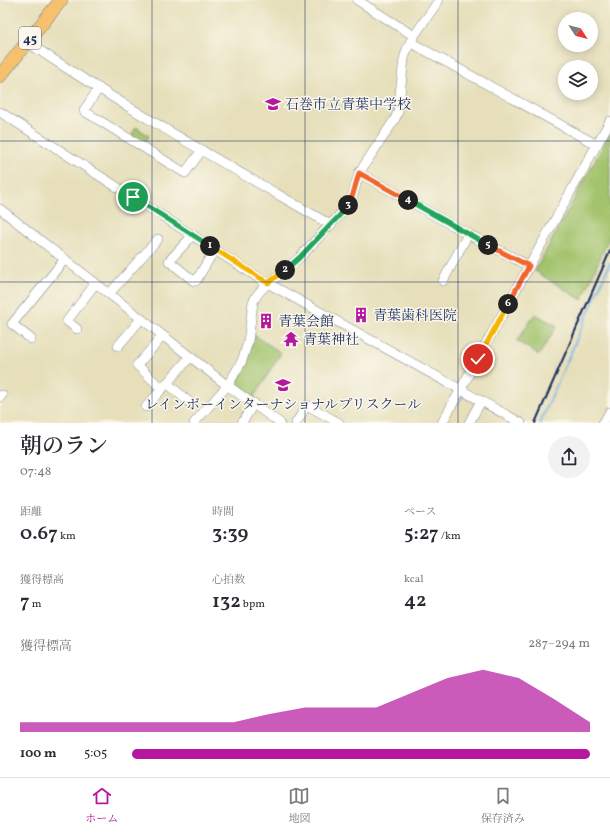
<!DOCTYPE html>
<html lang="ja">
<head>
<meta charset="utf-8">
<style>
  body { margin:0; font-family:Vollkorn,"Noto Serif JP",serif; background:#f2f2f3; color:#2b2b33; height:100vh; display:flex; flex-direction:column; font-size:15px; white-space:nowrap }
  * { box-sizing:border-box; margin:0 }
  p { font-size:13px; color:#7c7c81 }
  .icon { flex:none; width:22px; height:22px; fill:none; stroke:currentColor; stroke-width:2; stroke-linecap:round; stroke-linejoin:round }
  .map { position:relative; height:423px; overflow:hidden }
  .details { display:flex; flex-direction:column; background:#fff; flex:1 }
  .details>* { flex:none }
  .needle { width:26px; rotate:126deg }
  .tools { position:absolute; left:558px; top:12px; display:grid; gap:8px }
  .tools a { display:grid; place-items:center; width:40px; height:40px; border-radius:50%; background:#fff; box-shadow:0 2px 10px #0003; font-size:20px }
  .pin { position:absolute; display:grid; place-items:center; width:34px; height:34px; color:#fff; margin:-17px; border:2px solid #fff; border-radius:50%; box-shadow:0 1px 4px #0007 }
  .km { position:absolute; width:20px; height:20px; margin:-10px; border-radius:50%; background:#222; color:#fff; font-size:11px; line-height:20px; text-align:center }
  .round { display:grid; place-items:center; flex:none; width:42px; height:42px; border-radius:21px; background:#f2f2f3 }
  .headline { display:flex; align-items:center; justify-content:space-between; height:68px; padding:0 20px }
  h1 { font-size:22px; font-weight:600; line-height:30px }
  .metrics { display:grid; grid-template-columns:repeat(3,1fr); gap:6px; height:68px; padding:4px 20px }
  .metrics div { display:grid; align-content:center }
  .metrics b { font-size:20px; font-weight:600 }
  .metrics small { font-size:11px; font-weight:400 }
  .metrics p { font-size:11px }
  .chart { height:112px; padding:8px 20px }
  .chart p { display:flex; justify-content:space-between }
  .chart svg { width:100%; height:72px; margin-top:4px; fill:#b5179e; opacity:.7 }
  ul { padding:0 20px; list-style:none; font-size:13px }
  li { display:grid; grid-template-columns:64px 48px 1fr; align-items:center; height:30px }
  li i { height:10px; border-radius:5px; background:#b5179e }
  .tabs { display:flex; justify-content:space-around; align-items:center; height:56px; border-top:1px solid #e1e1e2; background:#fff; font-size:11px; color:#7c7c81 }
  .tabs a { display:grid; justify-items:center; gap:2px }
  .tabs .on { color:#b5179e }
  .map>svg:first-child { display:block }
</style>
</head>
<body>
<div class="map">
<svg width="610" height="423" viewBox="0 0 610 423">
  <rect width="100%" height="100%" fill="#fbf7ec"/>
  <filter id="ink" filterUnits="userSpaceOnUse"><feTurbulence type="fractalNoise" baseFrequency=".025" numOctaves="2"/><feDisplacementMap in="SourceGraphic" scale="8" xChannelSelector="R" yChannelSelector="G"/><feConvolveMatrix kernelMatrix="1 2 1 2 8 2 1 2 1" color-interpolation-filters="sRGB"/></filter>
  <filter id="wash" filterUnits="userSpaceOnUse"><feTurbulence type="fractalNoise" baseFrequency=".012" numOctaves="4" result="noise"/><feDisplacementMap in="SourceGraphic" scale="16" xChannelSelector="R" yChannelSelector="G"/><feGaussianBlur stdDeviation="0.9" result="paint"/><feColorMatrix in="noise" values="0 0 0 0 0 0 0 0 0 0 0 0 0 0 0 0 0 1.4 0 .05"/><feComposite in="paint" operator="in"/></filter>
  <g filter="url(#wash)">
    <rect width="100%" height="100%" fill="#e6dfba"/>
    <g fill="#a3c36c" stroke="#5f7965">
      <polygon points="136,127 149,136 144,144 131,136"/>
      <polygon points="610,133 610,235 582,300 535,271"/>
      <polygon points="535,314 557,326 539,355 517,341"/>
      <path d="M254,335L281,353L254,397L236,384C245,367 250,354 254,335Z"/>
    </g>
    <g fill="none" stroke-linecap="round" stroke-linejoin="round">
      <g stroke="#71b0e4" stroke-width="2">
        <polyline points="458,403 462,397"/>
        <polyline points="540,423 610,263"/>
      </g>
    </g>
  </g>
  <g filter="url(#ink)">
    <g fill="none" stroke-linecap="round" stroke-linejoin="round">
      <defs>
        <g id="minor">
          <polyline points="357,0 414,36"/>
          <path d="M27,42C125,108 229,166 331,225"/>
          <polyline points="410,42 597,145"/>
          <polyline points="99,88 84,110 84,111 185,173 202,150"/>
          <polyline points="0,112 262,280 521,423"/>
          <polyline points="359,173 468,234 529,266"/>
          <polyline points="0,209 224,383 280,423"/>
          <polyline points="193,235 169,261 194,281 196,281 215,249"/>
          <polyline points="443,281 468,234"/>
          <polyline points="109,294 158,239"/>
          <polyline points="77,329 67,321 95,284"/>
          <polyline points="31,339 12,324 65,259"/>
          <polyline points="118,346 141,319"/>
          <polyline points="167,383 190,403"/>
          <polyline points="162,389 137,365 163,336"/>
          <polyline points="0,397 2,395"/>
          <polyline points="146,407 190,357"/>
          <polyline points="194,423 228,385 242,361 248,342 253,302 257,295 263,288 299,258 346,208 353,195 359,173 395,119 398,112 404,59 407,49 414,36 439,0"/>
          <polyline points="242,423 254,403"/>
          <polyline points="296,423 307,405 339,423"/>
          <polyline points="442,423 610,121"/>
          <polyline points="469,423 481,401"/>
          <polyline points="603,423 610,412"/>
        </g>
        <polyline id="highway" points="0,76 61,0"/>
      </defs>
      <use href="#minor" stroke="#80878c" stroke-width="10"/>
      <use href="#highway" stroke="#80878c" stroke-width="14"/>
      <use href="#minor" stroke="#fff" stroke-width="9"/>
      <use href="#highway" stroke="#f7c06c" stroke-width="13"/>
      <polyline stroke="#1b2f5e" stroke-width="2" points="535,423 610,251"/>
    </g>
  </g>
  <g fill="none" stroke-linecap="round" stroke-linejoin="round" filter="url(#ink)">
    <defs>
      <polyline id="split-1" points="133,197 210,246"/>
      <polyline id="split-2" points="210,246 268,283 285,270"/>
      <polyline id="split-3" points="285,270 299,258 339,216 348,205"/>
      <polyline id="split-4" points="348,205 353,194 359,173 408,200"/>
      <polyline id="split-5" points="408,200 488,245"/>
      <polyline id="split-6" points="488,245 529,266 508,304"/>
      <polyline id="split-7" points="478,359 508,304"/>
    </defs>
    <use href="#split-1" stroke="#fff" stroke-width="8"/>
    <use href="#split-2" stroke="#fff" stroke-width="8"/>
    <use href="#split-3" stroke="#fff" stroke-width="8"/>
    <use href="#split-4" stroke="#fff" stroke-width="8"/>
    <use href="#split-5" stroke="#fff" stroke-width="8"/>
    <use href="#split-6" stroke="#fff" stroke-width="8"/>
    <use href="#split-7" stroke="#fff" stroke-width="8"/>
    <use href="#split-1" stroke="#22a559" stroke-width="5"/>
    <use href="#split-2" stroke="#f5b400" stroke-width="5"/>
    <use href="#split-3" stroke="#22a559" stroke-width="5"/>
    <use href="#split-4" stroke="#f0652b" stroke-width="5"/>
    <use href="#split-5" stroke="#22a559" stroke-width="5"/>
    <use href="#split-6" stroke="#f0652b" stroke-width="5"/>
    <use href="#split-7" stroke="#f5b400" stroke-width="5"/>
  </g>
  <path fill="none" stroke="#1b2f5e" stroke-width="1" stroke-opacity="0.55" d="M152,0V423M305,0V423M458,0V423M0,141H610M0,282H610"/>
  <defs>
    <symbol id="school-bare" viewBox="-9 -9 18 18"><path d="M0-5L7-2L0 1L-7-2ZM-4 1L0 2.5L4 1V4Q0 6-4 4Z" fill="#b5179e" stroke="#fbf7ec" stroke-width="2.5" paint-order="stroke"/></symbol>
    <symbol id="building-bare" viewBox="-9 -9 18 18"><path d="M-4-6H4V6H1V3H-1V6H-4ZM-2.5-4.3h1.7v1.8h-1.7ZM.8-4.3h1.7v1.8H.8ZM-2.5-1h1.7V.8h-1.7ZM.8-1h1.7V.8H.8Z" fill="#b5179e" stroke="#fbf7ec" stroke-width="2.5" paint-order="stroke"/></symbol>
    <symbol id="temple-bare" viewBox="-9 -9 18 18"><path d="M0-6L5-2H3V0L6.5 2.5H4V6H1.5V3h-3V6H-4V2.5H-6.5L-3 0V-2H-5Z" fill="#b5179e" stroke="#fbf7ec" stroke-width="2.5" paint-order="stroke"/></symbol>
  </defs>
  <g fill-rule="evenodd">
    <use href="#school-bare" x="262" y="93" width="22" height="22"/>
    <use href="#building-bare" x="350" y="304" width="22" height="22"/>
    <use href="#building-bare" x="255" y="310" width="22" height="22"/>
    <use href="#temple-bare" x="280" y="328" width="22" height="22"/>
    <use href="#school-bare" x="272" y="374" width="22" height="22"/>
  </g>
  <g text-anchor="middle" stroke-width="3" stroke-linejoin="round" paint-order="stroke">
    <rect fill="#fbf7ec" stroke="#5e6b89" stroke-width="1" x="19" y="27" width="22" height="22" rx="3"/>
    <g font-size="13" font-weight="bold" fill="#1b2f5e">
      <text x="30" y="43">45</text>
    </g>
    <g font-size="14" fill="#1b2f5e" stroke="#fbf7ec" text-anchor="start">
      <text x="285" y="109">石巻市立青葉中学校</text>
      <text x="373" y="320">青葉歯科医院</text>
      <text x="278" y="326">青葉会館</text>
      <text x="303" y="344">青葉神社</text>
      <text x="283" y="409" text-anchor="middle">レインボーインターナショナルプリスクール</text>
    </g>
  </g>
</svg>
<div class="tools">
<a><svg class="needle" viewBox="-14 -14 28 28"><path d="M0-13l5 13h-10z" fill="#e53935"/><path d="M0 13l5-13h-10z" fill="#7c7c81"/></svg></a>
<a><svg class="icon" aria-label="layers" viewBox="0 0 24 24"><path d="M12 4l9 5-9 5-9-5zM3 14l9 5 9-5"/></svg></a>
</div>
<div class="pin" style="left:133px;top:197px;background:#1e9e55"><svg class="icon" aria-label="arrive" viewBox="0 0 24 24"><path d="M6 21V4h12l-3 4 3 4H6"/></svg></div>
<div class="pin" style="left:478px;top:359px;background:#d93025"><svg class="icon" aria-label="check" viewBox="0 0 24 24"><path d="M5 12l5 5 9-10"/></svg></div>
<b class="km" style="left:210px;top:246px">1</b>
<b class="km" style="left:285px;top:270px">2</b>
<b class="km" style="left:348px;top:205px">3</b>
<b class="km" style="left:408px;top:200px">4</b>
<b class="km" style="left:488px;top:245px">5</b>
<b class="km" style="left:508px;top:304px">6</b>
</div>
<section class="details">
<div class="headline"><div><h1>朝のラン</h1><p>07:48</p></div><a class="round"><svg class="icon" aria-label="share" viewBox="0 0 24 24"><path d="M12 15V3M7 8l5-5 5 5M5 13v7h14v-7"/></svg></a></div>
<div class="metrics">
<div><p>距離</p><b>0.67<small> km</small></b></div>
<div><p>時間</p><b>3:39</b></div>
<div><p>ペース</p><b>5:27<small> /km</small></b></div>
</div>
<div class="metrics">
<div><p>獲得標高</p><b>7<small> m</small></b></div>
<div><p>心拍数</p><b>132<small> bpm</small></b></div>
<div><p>kcal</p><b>42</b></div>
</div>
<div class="chart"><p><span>獲得標高</span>287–294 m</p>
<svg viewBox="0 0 160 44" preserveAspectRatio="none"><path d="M0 44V38L10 38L20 38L30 38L40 38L50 38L60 38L70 33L80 29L90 29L100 29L110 20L120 11L130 6L140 11L150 24L160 38V44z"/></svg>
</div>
<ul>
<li><b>100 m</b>5:05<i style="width:100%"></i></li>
</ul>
</section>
<nav class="tabs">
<a class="on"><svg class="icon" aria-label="home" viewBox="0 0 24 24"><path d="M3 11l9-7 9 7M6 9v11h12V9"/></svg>ホーム</a>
<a><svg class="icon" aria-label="map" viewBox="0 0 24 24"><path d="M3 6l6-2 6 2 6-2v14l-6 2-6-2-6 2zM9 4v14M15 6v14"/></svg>地図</a>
<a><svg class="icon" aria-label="saved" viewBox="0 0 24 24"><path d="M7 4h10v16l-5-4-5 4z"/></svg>保存済み</a>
</nav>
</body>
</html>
